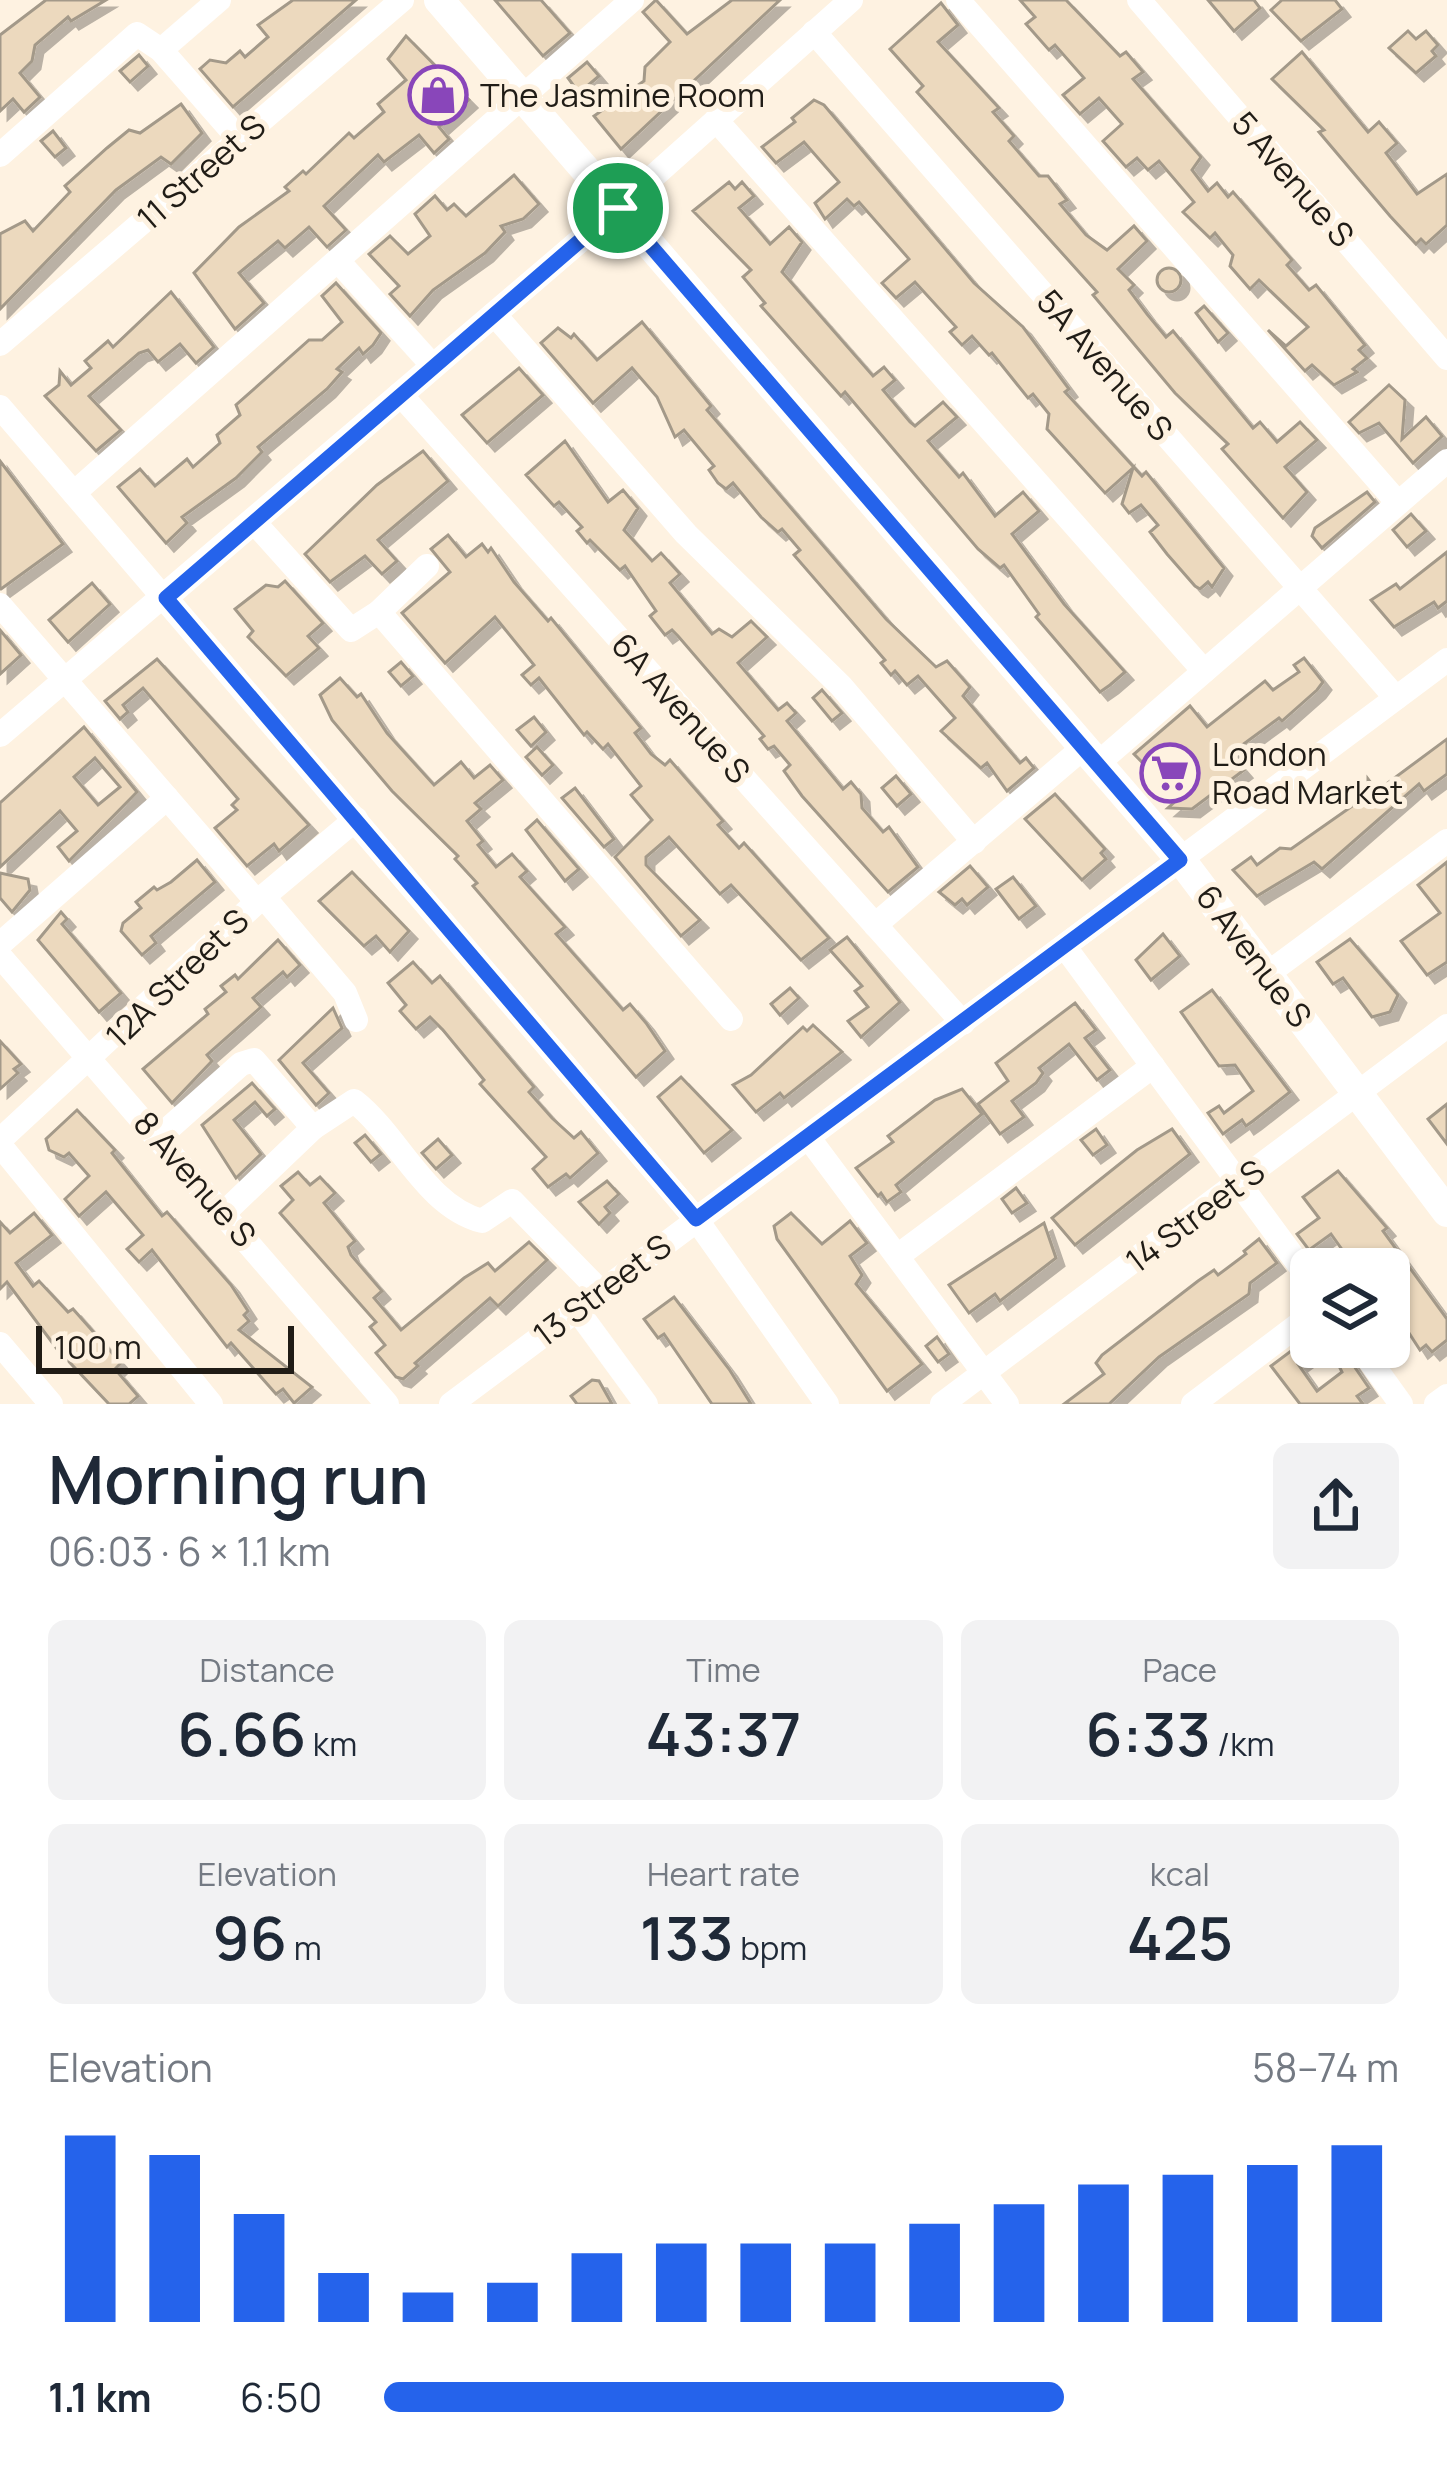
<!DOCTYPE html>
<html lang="en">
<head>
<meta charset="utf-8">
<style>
  body { margin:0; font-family:Manrope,sans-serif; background:#f2f2f3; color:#1f2937; height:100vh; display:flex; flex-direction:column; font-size:45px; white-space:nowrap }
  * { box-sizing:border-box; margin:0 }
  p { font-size:39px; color:#747a83 }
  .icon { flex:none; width:66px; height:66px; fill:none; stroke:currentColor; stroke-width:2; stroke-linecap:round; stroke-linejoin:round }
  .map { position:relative; height:1404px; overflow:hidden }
  .drawer { display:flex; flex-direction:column; background:#fff; flex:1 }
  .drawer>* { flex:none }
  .controls { position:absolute; left:1290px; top:1248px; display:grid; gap:24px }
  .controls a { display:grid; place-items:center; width:120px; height:120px; border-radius:18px; background:#fff; box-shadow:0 3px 9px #0004; font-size:60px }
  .scale { position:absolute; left:36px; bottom:30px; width:258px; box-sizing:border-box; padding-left:12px; border:6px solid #201c16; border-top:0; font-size:33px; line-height:42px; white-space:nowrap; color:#201c16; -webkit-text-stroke:9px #fef2e1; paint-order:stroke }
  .pin { position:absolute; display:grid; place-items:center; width:102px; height:102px; color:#fff; margin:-51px; border:6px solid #fff; border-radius:50%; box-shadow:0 3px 12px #0007 }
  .round { display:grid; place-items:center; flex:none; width:126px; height:126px; border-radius:18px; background:#f2f2f3 }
  .headline { display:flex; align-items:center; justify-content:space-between; height:204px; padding:0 48px }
  h1 { font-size:66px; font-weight:600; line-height:90px }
  .metrics { display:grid; grid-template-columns:repeat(3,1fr); gap:18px; height:204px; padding:12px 48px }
  .metrics div { display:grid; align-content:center; border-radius:18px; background:#f2f2f3; text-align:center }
  .metrics b { font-size:60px; font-weight:600 }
  .metrics small { font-size:33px; font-weight:400 }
  .metrics p { font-size:33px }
  .chart { height:336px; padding:24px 48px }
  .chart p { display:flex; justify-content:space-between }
  .chart svg { width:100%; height:216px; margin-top:12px; stroke:#2563eb; stroke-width:6 }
  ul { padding:0 48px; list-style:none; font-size:39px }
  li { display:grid; grid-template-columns:192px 144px 1fr; align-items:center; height:90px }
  li i { height:30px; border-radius:15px; background:#2563eb }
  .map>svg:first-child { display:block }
</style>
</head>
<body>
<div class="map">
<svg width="1447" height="1404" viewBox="0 0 1447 1404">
  <defs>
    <filter id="shadow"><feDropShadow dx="8" dy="8" stdDeviation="0" flood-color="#0004"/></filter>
  </defs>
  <rect width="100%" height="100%" fill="#fef2e1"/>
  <g fill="#ecd9be" stroke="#a39989" stroke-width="3" fill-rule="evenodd" filter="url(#shadow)">
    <polygon points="46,0 106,0 71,21 68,17 35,45 32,61 20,73 40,97 24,112 13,99 0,111 0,35"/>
    <polygon points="293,0 356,0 233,107 200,69 210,60 226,63 240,51 245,57 268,37 258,25"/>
    <polygon points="495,0 541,0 570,33 543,56"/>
    <polygon points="656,0 687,34 732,0 780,0 621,149 594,116 644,81 645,67 670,42 643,12"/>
    <polygon points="1020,0 1066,0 1120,56 1126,52 1143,72 1133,79 1201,157 1192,170 1208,191 1217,183 1228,197 1233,192 1292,260 1287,265 1309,290 1316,285 1365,345 1359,350 1367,358 1353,369 1357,372 1334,385 1312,365 1305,371 1268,330 1286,346 1308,327 1259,280 1250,289 1230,266 1233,255 1215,233 1210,238 1183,212 1194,202 1159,161 1148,170 1137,158 1126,167 1103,141 1122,124 1099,98 1080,114 1063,95 1084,78 1055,45 1049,50 1026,24 1035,17"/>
    <polygon points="1208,0 1254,0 1260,8 1234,31"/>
    <polygon points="1282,0 1335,0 1342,9 1301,41 1271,10"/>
    <polygon points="941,3 958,25 938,42 999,108 993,112 1014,136 1009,141 1039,176 1048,176 1067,200 1060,204 1086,235 1107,250 1134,226 1147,241 1118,269 1134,285 1129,290 1147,314 1166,337 1173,331 1253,428 1260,422 1277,442 1300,422 1317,440 1285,467 1307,492 1283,518 1222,449 1228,444 1175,393 1093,295 1097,292 917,92 923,86 890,49"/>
    <polygon points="1408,31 1416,39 1426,31 1438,45 1432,51 1436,56 1416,73 1389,48"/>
    <polygon points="406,36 469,100 439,127 449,139 434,153 419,135 384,162 378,155 324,206 346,230 327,247 309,227 285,248 278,241 239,273 264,303 235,329 194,273 239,227 289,191 285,187 303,171 306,174 349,133 354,138 384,112 378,104 406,80 388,59"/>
    <polygon points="1302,52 1368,132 1379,122 1397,143 1386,153 1417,194 1447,174 1447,225 1426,244 1421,239 1416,244 1390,216 1319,132 1324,130 1272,79"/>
    <polygon points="139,55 148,66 130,82 120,71"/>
    <polygon points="587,62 599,76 579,93 568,78"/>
    <polygon points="814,100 824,105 974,283 1023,327 1069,389 1065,392 1142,476 1146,472 1224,568 1212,587 1208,582 1200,589 1195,586 1167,554 1150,532 1158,525 1141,505 1129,513 1122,504 1133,468 1105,493 1047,429 1049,414 1033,394 1028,398 992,353 989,355 972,336 962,345 950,332 956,327 915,282 896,298 882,283 909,259 859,202 854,206 847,199 825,219 815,203 839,182 804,142 776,163 762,147 795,122 792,118"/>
    <polygon points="181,104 202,133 171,164 161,157 116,190 0,309 0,234 25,221 33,231 70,192 65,186 107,148 129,130 140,133"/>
    <polygon points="53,131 66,148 55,157 41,141"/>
    <polygon points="514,175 539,204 523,219 501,226 505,232 485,253 433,290 410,316 390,294 399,286 369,254 390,236 408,254 430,236 415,214 435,196 447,210 454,204 466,216"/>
    <polygon points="729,182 735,189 742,182 754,196 739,208 770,244 789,227 802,242 782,272 873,376 884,367 895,380 883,390 910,422 915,426 943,402 957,417 928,441 959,477 963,473 995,516 1023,492 1039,511 1012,534 1064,604 1125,672 1110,685 1100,692 1036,617 1039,614 1004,565 1000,568 978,549 845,392 841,396 761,306 765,303 743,277 751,270 693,211"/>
    <circle cx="1169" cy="280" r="12"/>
    <polygon points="336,283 381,333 373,345 363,354 359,348 337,369 342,372 327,389 258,447 262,452 236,478 182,517 187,523 166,543 118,487 140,469 155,486 187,459 193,467 220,443 217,435 240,415 236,405 309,340 322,340 342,322 322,296"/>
    <polygon points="171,292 214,347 196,363 180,344 158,362 148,350 139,353 89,396 121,430 96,451 45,396 59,385 60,371 71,385 91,368 85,361 108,341 113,347"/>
    <polygon points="1204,306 1228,333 1218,342 1196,313"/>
    <polygon points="642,322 711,406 707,410 886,619 936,667 947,661 970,687 963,696 1020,763 1026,758 1034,768 1007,791 987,763 981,768 941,731 955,718 918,676 907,685 895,671 891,675 881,663 885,660 794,555 800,550 782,529 778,532 761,517 733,483 726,489 718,483 709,470 714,466 684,430 675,437 657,397 632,368 593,403 541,343 558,328 571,338 574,334 597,360"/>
    <polygon points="519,368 543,395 487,443 462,415"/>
    <polygon points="1389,385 1405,400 1402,439 1426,417 1442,436 1413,463 1379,423 1359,433 1349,422"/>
    <polygon points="565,441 608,502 623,490 638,508 624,530 652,561 661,553 680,574 670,583 712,634 719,629 732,637 751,621 767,637 738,663 778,710 787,703 796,713 787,721 843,789 851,782 861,794 862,808 883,832 889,827 918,867 888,892 802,796 784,771 790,765 774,746 768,749 760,739 764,736 678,636 672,630 665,635 650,616 656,611 625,566 620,570 590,540 587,543 577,531 582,527 559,502 554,506 526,475"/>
    <polygon points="423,451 448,481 378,540 397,561 382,574 365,556 330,582 305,554 377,485"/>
    <polygon points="0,461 63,544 1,589 0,589"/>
    <polygon points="1367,492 1375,502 1322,548 1312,536 1315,528"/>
    <polygon points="1411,514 1426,531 1407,547 1393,530"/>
    <polygon points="448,535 466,557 482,544 488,552 491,548 514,582 548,621 551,618 641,728 635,733 651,754 665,765 670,760 723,821 718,825 739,848 744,843 829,938 801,960 731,885 720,894 669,837 646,857 646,865 700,920 681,936 615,857 652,820 631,795 641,786 608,744 603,749 587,732 584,735 539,678 531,685 522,675 534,665 495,617 445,663 402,613 450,572 431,549"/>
    <polygon points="1447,552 1447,601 1438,608 1434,602 1394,627 1371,600 1396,584 1400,589"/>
    <polygon points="285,581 323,623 308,636 319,648 286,676 248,637 253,631 235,609 266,585 278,587"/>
    <polygon points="92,583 110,604 68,642 49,620"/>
    <polygon points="0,630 21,655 0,674"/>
    <polygon points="1304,658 1323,682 1317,690 1282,721 1279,718 1230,754 1244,770 1192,809 1168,808 1178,799 1134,754 1190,706 1207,727 1265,681 1273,690 1299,672 1294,665"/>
    <polygon points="157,659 309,825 279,851 274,844 247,866 215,828 237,810 232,805 238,799 143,688 123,705 128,712 120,719 105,701"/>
    <polygon points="401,662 413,676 401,686 389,672"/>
    <polygon points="340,678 357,697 361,694 387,733 434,785 461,762 474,778 490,765 503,780 475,803 481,809 467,821 483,841 478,845 496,867 512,854 527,871 520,877 565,927 556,934 623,1010 630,1004 646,1023 665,1051 636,1077 473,886 477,883 455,859 458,856 392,791 332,720 320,695"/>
    <polygon points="822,690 842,713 832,721 813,698"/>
    <polygon points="534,717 546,732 531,746 517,730"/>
    <path d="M84,727L137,792L69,861L58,847L77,831L60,811L0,867V803ZM95,758L120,787L98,805L74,777Z"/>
    <polygon points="1447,739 1447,774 1424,791 1419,784 1322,869 1314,862 1257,896 1233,870 1251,857 1257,865 1280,848 1291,849 1368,795 1368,779 1377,791"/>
    <polygon points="537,747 553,765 542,775 526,757"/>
    <polygon points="896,776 911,794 897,806 882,788"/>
    <polygon points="575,788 614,839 604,847 562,798"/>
    <polygon points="1055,794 1105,849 1101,853 1106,859 1082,880 1025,819"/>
    <polygon points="537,820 579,869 565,881 526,830"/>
    <polygon points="197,860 215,882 151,936 156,943 142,955 121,931 123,923 141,908 136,902 154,887 157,890 171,882"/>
    <polygon points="1447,862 1447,962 1427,975 1401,941 1440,913 1418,885"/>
    <polygon points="970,866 988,887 967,905 962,899 955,905 939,892"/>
    <polygon points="352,872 409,931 390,952 376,936 364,946 319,901"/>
    <polygon points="0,873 28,879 30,890 12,912 0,898"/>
    <polygon points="1013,877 1036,906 1019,919 996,889"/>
    <polygon points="61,912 67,919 62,924 121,993 99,1012 38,940"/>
    <polygon points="1163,934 1180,956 1151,980 1136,960"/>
    <polygon points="847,937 900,1002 861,1037 848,1021 868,1007 855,991 862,986 830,950"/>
    <polygon points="1350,939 1398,995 1390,1012 1372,1017 1343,978 1333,984 1317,962"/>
    <polygon points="278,940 300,965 287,977 283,972 253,998 261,1007 207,1055 212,1061 172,1103 143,1069 208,1014 205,1009 226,992 221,986 235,975 238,979"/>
    <polygon points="413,962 432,983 440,976 534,1087 529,1092 552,1118 574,1138 581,1132 598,1153 570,1178 566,1174 548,1187 533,1169 546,1157 480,1084 484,1080 443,1030 430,1017 416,1029 400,1011 406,1005 388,983"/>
    <polygon points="790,988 799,998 780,1015 771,1004"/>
    <polygon points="1212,990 1290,1092 1253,1121 1246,1126 1242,1120 1223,1134 1208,1113 1219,1106 1224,1113 1253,1091 1235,1065 1219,1066 1181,1012"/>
    <polygon points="1075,1003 1096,1030 1085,1038 1110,1070 1097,1080 1069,1044 1039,1068 1043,1073 1036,1083 1012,1101 1024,1117 1000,1134 978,1104 1008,1081 996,1063"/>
    <polygon points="333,1008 342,1028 303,1063 329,1093 316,1105 279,1060"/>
    <polygon points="813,1025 842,1052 784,1098 780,1093 756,1112 733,1085 751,1075 803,1027 807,1031"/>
    <polygon points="0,1041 21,1064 14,1069 18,1073 0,1089"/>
    <polygon points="681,1077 732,1130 704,1153 658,1097"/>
    <polygon points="252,1083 275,1109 267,1116 255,1102 234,1120 261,1154 236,1178 202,1125"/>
    <polygon points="962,1089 982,1114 896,1185 901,1192 887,1202 881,1193 878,1196 856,1168 893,1142 888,1136 935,1100"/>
    <polygon points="1447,1104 1447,1144 1428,1119"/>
    <polygon points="77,1110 115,1150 112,1153 162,1216 167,1212 231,1285 248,1311 244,1315 249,1321 239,1330 312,1387 294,1403 283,1389 276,1394 231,1343 227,1347 152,1250 139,1262 127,1249 143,1235 106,1192 79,1216 65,1199 89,1176 69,1153 64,1157 49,1150 46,1139"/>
    <polygon points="1096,1129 1107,1145 1093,1155 1081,1140"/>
    <polygon points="1172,1129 1190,1154 1075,1245 1052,1218 1137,1150"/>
    <polygon points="365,1135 381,1154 371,1162 355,1143"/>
    <polygon points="438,1139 452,1155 436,1169 422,1153"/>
    <polygon points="1338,1171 1387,1228 1383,1231 1447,1319 1447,1340 1432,1352 1426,1345 1420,1350 1398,1316 1402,1313 1389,1294 1389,1269 1356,1269 1331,1234 1309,1250 1297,1234 1319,1218 1303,1197"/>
    <polygon points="298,1172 310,1185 320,1177 335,1193 324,1203 355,1241 348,1247 351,1255 382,1291 374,1298 401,1330 464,1278 488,1263 495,1271 529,1242 547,1260 498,1306 490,1298 415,1363 418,1366 403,1379 396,1377 376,1353 385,1345 370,1327 376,1322 280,1213 293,1200 281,1186"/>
    <polygon points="607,1181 619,1194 605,1207 610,1213 599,1224 579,1202"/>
    <polygon points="1016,1188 1027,1203 1012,1213 1002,1199"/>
    <polygon points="34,1213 52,1235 16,1263 33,1286 39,1281 68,1312 73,1309 121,1363 115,1369 138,1396 129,1404 109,1404 57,1349 7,1282 0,1289 0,1222 10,1233"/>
    <polygon points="791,1213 822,1244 850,1221 867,1243 850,1256 862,1275 856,1284 922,1364 887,1391 777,1239 774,1226"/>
    <polygon points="1044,1223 1056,1258 1000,1301 995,1294 969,1313 949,1285"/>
    <polygon points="1259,1239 1277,1263 1250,1283 1249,1294 1159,1357 1109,1404 1064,1404 1104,1374 1096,1363 1102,1355 1198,1281 1214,1270 1218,1275 1246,1254 1244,1251"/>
    <polygon points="674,1297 729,1369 751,1404 712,1404 664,1334 658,1338 644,1319"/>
    <polygon points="937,1337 949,1354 938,1362 926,1346"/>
    <polygon points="1307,1339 1316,1351 1298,1364 1317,1391 1342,1372 1336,1360 1345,1353 1369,1388 1357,1396 1363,1404 1300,1404 1271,1366"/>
    <polygon points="592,1380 599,1381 612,1404 577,1404 571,1396"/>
  </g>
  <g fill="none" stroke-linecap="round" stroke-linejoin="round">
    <g stroke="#fff" stroke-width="24">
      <polyline points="958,0 1398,503"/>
      <polyline points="1139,0 1447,358"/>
      <polyline points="814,32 1396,698"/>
      <polyline points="161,50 219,0"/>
      <polyline points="716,120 1204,671"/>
      <polyline points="0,155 137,34 161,50 239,139"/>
      <polyline points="338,261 433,366"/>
      <polyline points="494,314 686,534 841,686 974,842"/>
      <polyline points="0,344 402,0"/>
      <polyline points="400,394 963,1023"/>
      <polyline points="0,407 696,1219 827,1404"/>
      <polyline points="74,493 632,0"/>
      <polyline points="254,522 351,630 379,612 427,566"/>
      <polyline points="0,605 257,902"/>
      <polyline points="379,612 731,1019"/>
      <polyline points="0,735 618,208 851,0"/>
      <polyline points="1097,764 1447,461"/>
      <polyline points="263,896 345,993 356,1020"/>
      <polyline points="875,925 1083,748"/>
      <polyline points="0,944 167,798"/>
      <polyline points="1065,947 1311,1281"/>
      <polyline points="0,956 387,1404"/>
      <polyline points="1267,974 1447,841"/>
      <path d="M313,1128L354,1101C399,1136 425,1206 482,1221L512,1201L601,1292"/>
      <polyline points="808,1137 1007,1404"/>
      <polyline points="158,1138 241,1064 254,1060 313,1128 225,1212"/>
      <polyline points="0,1140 257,902 356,819"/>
      <polyline points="0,1145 211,1404"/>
      <polyline points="899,1255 1153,1066"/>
      <polyline points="577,1310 646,1404"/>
      <polyline points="0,1344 51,1404"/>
      <polyline points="1360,1347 1401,1404"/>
      <polyline points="451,1404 1447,660"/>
      <polyline points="942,1404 1447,1026"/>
      <polyline points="1193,1404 1311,1315"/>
      <polyline points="1436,1404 1447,1396"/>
    </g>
    <polyline stroke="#fff" stroke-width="30" points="439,0 1181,860 1447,1212"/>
  </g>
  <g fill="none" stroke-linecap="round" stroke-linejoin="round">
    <defs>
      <polygon id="route" points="618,208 1180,860 696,1219 166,598"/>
    </defs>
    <use href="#route" stroke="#fff" stroke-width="24"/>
    <use href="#route" stroke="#2563eb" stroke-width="15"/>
  </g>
  <defs>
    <symbol id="shop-ring" viewBox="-11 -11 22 22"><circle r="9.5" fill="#fef2e1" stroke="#8946ba" stroke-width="1.5"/><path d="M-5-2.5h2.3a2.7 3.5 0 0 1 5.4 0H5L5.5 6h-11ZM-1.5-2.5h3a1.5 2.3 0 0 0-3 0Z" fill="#8946ba"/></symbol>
    <symbol id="supermarket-ring" viewBox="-11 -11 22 22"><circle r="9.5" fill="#fef2e1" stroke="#8946ba" stroke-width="1.5"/><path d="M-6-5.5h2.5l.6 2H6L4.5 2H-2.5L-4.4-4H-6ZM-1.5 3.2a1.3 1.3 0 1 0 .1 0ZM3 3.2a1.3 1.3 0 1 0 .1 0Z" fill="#8946ba"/></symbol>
  </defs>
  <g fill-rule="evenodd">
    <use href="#shop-ring" x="405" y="62" width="66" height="66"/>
    <use href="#supermarket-ring" x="1137" y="740" width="66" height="66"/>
  </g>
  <g text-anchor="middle" stroke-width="10" stroke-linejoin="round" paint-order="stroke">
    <g font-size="33" fill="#201c16" stroke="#fef2e1" text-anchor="start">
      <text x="480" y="107">The Jasmine Room</text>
      <text x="1212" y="766">London<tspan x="1212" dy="38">Road Market</tspan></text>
    </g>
    <g font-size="33" fill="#201c16" stroke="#fef2e1">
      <text transform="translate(201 172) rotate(-41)" y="12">11 Street S</text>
      <text transform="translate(1293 179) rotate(49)" y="12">5 Avenue S</text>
      <text transform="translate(1105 365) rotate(49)" y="12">5A Avenue S</text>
      <text transform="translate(681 708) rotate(48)" y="12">6A Avenue S</text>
      <text transform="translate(1254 956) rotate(53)" y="12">6 Avenue S</text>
      <text transform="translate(177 978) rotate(-44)" y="12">12A Street S</text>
      <text transform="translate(195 1179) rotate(49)" y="12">8 Avenue S</text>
      <text transform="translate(1195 1216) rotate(-37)" y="12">14 Street S</text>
      <text transform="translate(602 1290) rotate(-37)" y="12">13 Street S</text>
    </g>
  </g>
</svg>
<div class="controls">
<a><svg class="icon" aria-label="layers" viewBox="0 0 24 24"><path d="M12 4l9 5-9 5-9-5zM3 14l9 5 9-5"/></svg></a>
</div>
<div class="scale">100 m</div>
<div class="pin" style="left:618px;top:208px;background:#1e9e55"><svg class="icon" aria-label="arrive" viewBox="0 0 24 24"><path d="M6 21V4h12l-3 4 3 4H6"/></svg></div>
</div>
<section class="drawer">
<div class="headline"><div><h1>Morning run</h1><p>06:03 · 6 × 1.1 km</p></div><a class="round"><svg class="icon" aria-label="share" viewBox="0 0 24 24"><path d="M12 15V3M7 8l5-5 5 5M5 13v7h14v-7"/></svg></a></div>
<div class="metrics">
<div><p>Distance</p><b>6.66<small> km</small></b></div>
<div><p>Time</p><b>43:37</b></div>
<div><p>Pace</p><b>6:33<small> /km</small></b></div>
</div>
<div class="metrics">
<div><p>Elevation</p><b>96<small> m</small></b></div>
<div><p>Heart rate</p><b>133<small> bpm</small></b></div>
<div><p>kcal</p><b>425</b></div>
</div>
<div class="chart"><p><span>Elevation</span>58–74 m</p>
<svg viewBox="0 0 160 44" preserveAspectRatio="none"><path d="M5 44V6M15 44V10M25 44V22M35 44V34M45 44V38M55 44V36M65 44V30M75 44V28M85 44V28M95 44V28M105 44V24M115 44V20M125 44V16M135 44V14M145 44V12M155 44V8"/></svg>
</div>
<ul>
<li><b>1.1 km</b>6:50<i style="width:67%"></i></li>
</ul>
</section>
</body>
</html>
